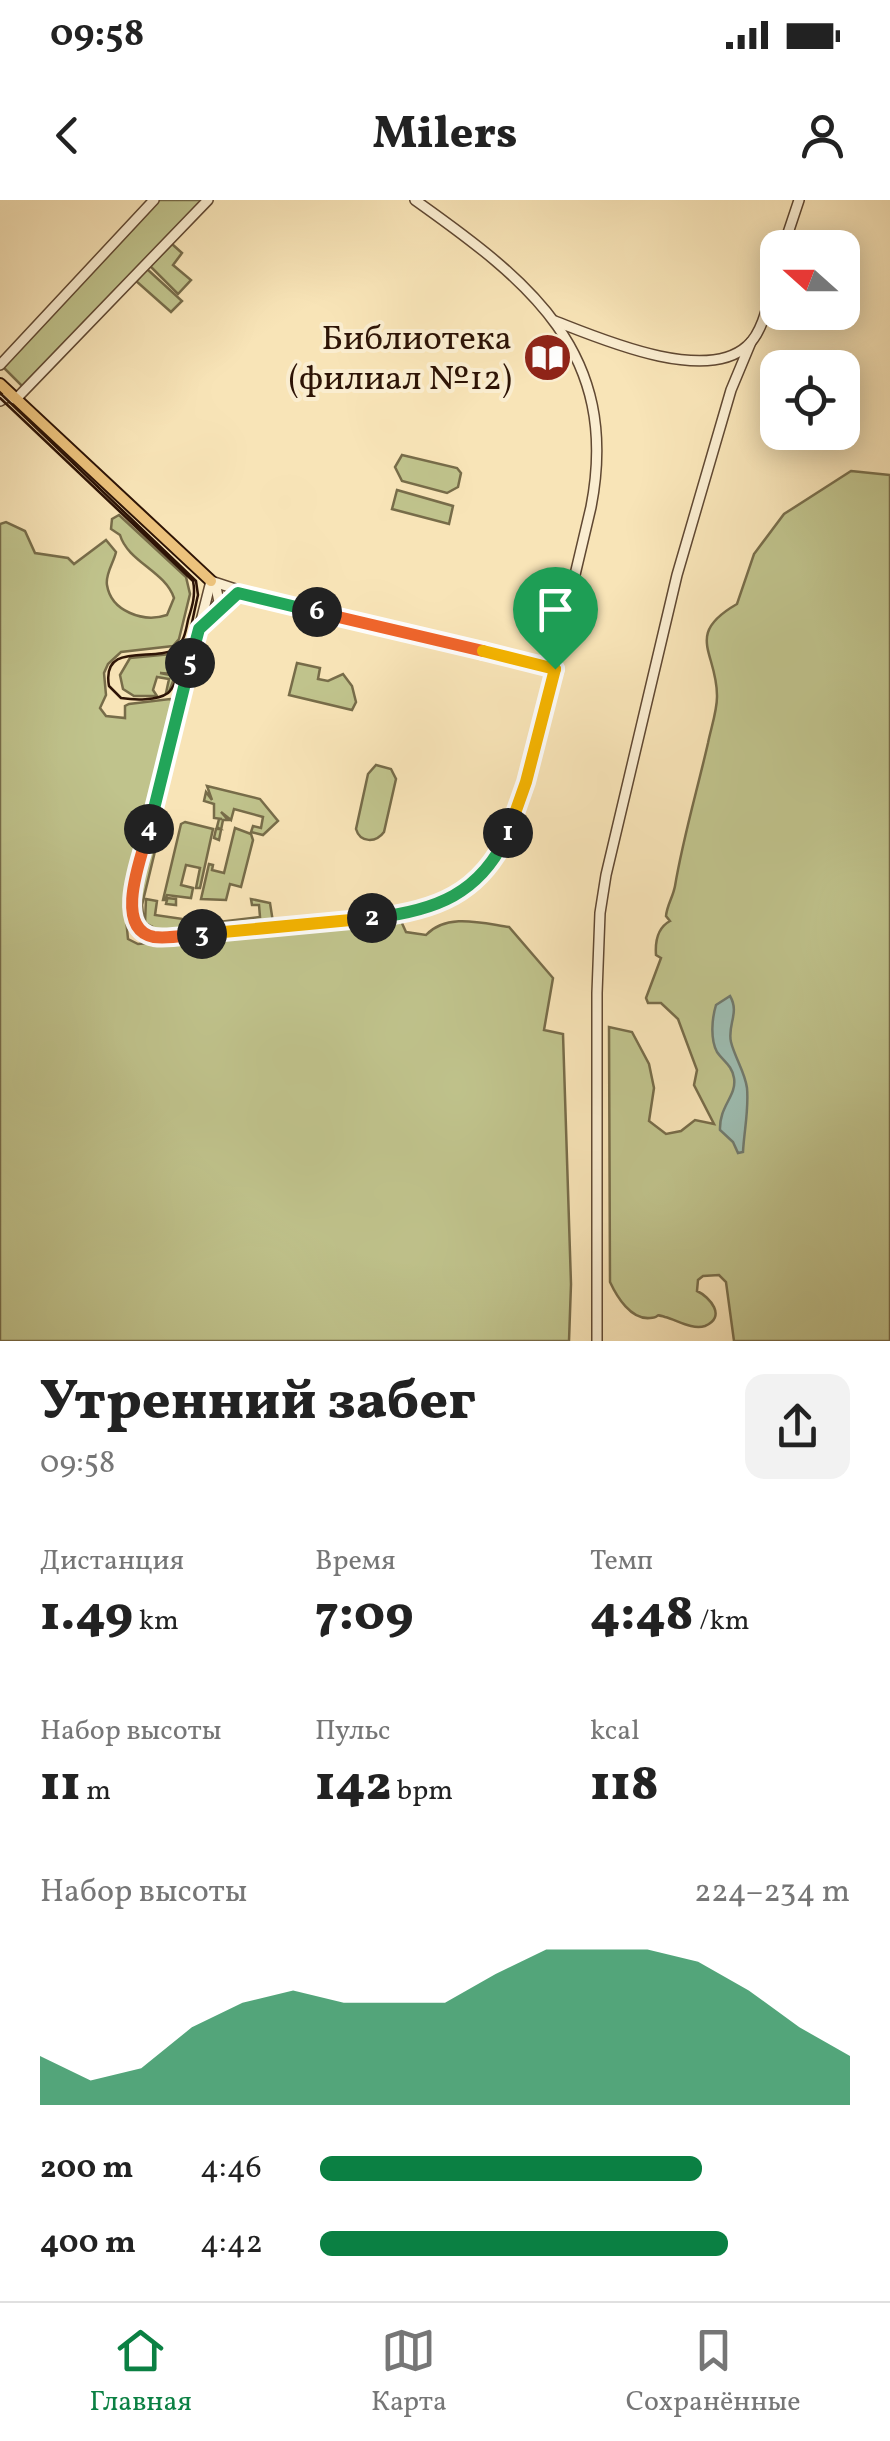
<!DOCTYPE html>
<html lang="ru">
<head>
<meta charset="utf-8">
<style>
  body { margin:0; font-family:Vollkorn,serif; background:#f2f2f2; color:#222; height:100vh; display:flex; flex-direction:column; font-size:38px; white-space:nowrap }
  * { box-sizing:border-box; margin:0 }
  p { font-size:32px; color:#767676 }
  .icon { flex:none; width:55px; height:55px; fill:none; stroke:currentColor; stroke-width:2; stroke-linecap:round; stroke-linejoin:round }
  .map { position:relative; height:1141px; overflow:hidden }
  .details { display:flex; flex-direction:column; background:#fff; flex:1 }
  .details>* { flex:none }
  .needle { width:65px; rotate:291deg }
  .buttons { position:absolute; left:760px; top:30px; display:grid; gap:20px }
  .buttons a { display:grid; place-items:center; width:100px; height:100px; border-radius:20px; background:#fff; box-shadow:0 5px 25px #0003; font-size:50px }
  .pin { position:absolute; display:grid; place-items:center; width:85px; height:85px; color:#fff; margin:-102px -42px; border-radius:50% 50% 50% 0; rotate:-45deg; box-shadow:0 0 10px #0007 }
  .pin .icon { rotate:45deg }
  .km { position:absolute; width:50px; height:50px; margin:-25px; border-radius:50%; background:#222; color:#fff; font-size:28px; line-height:50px; text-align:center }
  .round { display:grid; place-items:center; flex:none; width:105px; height:105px; border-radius:20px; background:#f2f2f2 }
  .summary { display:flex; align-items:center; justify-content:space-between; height:170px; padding:0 40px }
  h1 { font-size:55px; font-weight:800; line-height:75px }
  .stats { display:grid; grid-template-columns:repeat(3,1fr); gap:15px; height:170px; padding:10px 40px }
  .stats div { display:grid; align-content:center }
  .stats b { font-size:50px; font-weight:800 }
  .stats small { font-size:28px; font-weight:400 }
  .stats p { font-size:28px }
  .chart { height:280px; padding:20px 40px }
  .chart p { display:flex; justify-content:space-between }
  .chart svg { width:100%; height:180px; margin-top:10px; fill:#0b8043; opacity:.7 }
  ul { padding:0 40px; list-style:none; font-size:32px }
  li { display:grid; grid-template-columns:160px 120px 1fr; align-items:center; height:75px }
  li i { height:25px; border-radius:12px; background:#0b8043 }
  .status { display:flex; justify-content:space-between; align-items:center; height:70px; padding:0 50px; background:#fff; direction:ltr }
  .status svg { height:28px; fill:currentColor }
  header { display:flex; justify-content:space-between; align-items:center; height:130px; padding:0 40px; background:#fff; font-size:45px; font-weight:800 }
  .menu { display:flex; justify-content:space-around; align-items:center; height:140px; border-top:2px solid #e0e0e0; background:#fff; font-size:28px; color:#767676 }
  .menu a { display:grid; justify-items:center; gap:5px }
  .menu .active { color:#0b8043 }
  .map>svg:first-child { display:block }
</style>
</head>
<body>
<div class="status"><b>09:58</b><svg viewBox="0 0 49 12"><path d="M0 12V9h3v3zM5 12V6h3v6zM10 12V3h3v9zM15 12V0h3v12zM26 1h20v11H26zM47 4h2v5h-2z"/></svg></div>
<header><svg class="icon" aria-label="back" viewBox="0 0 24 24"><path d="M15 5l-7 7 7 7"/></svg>Milers<svg class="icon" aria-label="person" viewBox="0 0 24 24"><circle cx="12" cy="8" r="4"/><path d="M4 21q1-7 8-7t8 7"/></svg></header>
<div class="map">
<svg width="890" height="1141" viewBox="0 0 890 1141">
  <rect width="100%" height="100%" fill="#f8e4b7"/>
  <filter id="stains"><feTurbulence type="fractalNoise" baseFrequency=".002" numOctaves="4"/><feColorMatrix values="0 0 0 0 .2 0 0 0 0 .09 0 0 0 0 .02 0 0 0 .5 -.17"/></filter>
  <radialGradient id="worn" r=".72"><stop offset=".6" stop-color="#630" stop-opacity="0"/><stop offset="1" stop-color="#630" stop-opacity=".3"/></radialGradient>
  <g fill="#c0c38c" stroke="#776c49" stroke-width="2.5">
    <polygon points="156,0 203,0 25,189 2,166"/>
    <polygon points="172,44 182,53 173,65 191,80 178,94 150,66"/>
    <polygon points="147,69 182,101 171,112 136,81"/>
    <polygon points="402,255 457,268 461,273 458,287 447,293 402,281 395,267"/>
    <path d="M851,271L890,275V1141H734L726,1082L719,1075L703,1076L698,1080L697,1091C710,1097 727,1117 705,1126C692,1130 677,1120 665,1117C653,1113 662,1117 650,1118C631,1120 617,1097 610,1082L609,827L632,832L649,864L654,888L649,921L666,934L681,931L695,920L714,924L694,885L697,870L678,819L661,803H648L646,798L661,758L656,755C655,741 657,728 670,721L666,716C667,705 673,697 675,686C683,638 697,591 708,543C711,528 717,511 717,497C718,453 683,435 737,404L754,354L784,314Z"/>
    <polygon points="397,290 453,306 449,324 392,309"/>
    <path d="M119,315L186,377L190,394L179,439L173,446L121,452L108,464L104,473L106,495L100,508L106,516L125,518V506L129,504L170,499L175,505L125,708L128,739L138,744L401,721L406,732L426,735C447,713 481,723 509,727L553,778L544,830L563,834L571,1084L569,1141H0V324L6,322L25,331L35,353L68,358L74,364L106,340L116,352C114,362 105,374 107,385C111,411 143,423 167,415L174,398C165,371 128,362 120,335L111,329L112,319Z"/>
    <polygon points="183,444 176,474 160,473 175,476 169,492 166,493 169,479 157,477 153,490 157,496 134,496 123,489 120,475 130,458 171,454"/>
    <polygon points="297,463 320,468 318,479 328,481 343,474 352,486 356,502 352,510 289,495"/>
    <path d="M376,565L391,569L396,579L384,632C376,643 360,643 356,629L368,574Z"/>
    <polygon points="207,586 260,599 278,621 263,635 251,632 253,626 261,628 263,617 234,609 231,620 221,612 228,620 223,620 219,640 214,638 216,629 220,629 217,627 219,619 222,619 214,618 214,604 204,601 206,592 212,600"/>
    <polygon points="157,618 163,618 142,705 144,724 153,727 145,723 146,699 157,701 155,715 210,723 260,717 259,705 252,705 251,699 270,703 273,722 156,732 140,726 136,702"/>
    <polygon points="185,622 213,629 200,688 196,688 200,668 186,665 181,685 193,688 191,698 167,695 166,698 176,699 176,705 166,704 167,700 163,700 181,624"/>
    <polygon points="235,628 251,634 253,640 241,687 230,684 226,700 201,699 209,664 213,665 212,670 224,673"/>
  </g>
  <path fill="#9ebeb3" stroke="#717a6e" stroke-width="2.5" d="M730,796C740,813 727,825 731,842C735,858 745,872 747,888C749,910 744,931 743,952L738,953L733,942L720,930C719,906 737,896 734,878C732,865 723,861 717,852C710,839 712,818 716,805Z"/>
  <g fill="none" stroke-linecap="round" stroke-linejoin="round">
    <defs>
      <g id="minor">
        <polyline points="783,48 799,0"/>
        <path d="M555,121C601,139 705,184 747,146C766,130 770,90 778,67"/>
        <polyline points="0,165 154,0"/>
        <polyline points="0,201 7,197 16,199 208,0"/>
        <path d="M211,381L134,688C130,712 131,734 160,737L423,711L456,694L485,671L506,638L526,582L591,307C621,152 529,81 415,0"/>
        <polyline points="211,381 278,403 555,469"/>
        <polyline points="201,427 219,402 216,387 211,382"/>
        <polyline points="597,1141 597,793 600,713 606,675 677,375 731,190 751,142"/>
      </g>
      <polyline id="major" points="0,184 211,381"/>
    </defs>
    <use href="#minor" stroke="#604832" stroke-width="12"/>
    <use href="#major" stroke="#2e1406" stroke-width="14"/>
    <use href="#minor" stroke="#faedd0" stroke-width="9"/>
    <use href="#major" stroke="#ecc27c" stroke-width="10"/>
    <path stroke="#2e1406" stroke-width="2.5" d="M0,193L196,381L198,395C193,415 182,482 168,493C157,501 134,500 121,498L109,486C101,441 154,462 175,449C184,443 186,430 188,420C192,407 196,395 193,381L0,198"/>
  </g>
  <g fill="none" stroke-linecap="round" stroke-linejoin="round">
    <defs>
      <polyline id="split-1" points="508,633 526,582 555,469"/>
      <path id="split-2" d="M372,718C435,711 481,694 508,633"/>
      <polyline id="split-3" points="202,734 372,718"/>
      <path id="split-4" d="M149,629C142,655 112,729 154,737C169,739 187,735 202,734"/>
      <polyline id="split-5" points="149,629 190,463"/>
      <polyline id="split-6" points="190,463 199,429 238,393 317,412"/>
      <polyline id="split-7" points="317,412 483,451"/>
      <polyline id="split-8" points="483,451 555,469"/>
    </defs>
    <use href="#split-1" stroke="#fff" stroke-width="20"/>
    <use href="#split-2" stroke="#fff" stroke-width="20"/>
    <use href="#split-3" stroke="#fff" stroke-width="20"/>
    <use href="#split-4" stroke="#fff" stroke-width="20"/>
    <use href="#split-5" stroke="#fff" stroke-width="20"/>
    <use href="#split-6" stroke="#fff" stroke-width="20"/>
    <use href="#split-7" stroke="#fff" stroke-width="20"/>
    <use href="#split-8" stroke="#fff" stroke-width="20"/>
    <use href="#split-1" stroke="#f5b400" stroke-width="12"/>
    <use href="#split-2" stroke="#22a559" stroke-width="12"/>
    <use href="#split-3" stroke="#f5b400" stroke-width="12"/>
    <use href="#split-4" stroke="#f0652b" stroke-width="12"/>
    <use href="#split-5" stroke="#22a559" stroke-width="12"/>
    <use href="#split-6" stroke="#22a559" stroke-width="12"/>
    <use href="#split-7" stroke="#f0652b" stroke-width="12"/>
    <use href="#split-8" stroke="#f5b400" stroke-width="12"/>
  </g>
  <defs>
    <symbol id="library-disc" viewBox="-11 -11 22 22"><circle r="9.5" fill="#8f2418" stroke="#faedd0"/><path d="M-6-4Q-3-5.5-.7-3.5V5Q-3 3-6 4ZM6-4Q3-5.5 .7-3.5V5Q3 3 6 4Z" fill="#fff"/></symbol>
  </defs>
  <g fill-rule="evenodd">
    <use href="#library-disc" x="520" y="130" width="55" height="55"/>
  </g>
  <g text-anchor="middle" stroke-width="8" stroke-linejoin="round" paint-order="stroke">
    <g font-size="35" fill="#2e1406" stroke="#faedd0" text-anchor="end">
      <text x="512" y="149">Библиотека<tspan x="512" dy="40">(филиал №12)</tspan></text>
    </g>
  </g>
  <rect width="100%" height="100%" filter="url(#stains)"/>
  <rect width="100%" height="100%" fill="url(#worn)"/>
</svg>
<div class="buttons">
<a><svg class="needle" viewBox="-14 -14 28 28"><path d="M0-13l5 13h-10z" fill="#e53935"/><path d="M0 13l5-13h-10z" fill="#767676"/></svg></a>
<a><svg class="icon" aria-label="locate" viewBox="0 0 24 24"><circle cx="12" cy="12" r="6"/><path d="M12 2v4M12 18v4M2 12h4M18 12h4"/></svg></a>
</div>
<div class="pin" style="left:555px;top:469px;background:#1e9e55"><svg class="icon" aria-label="arrive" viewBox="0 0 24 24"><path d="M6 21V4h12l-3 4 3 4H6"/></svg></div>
<b class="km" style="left:508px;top:633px">1</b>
<b class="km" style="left:372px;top:718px">2</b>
<b class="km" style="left:202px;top:734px">3</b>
<b class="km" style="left:149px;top:629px">4</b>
<b class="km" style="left:190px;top:463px">5</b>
<b class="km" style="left:317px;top:412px">6</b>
</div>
<section class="details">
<div class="summary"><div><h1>Утренний забег</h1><p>09:58</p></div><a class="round"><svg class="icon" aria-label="share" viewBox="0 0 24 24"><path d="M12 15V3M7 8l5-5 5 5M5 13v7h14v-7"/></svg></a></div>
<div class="stats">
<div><p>Дистанция</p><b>1.49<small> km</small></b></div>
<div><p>Время</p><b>7:09</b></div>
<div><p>Темп</p><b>4:48<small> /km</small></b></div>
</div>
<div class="stats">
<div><p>Набор высоты</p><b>11<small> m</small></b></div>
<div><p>Пульс</p><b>142<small> bpm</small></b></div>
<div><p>kcal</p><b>118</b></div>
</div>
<div class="chart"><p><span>Набор высоты</span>224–234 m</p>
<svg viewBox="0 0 160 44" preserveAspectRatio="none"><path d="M0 44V32L10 38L20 35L30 25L40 19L50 16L60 19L70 19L80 19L90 12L100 6L110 6L120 6L130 9L140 16L150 25L160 32V44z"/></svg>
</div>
<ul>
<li><b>200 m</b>4:46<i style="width:72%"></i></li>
<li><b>400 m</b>4:42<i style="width:77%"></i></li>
</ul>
</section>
<nav class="menu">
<a class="active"><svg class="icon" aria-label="home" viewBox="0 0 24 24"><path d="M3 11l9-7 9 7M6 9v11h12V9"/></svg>Главная</a>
<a><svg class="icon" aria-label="map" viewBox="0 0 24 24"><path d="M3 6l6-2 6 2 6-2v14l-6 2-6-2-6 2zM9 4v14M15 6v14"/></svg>Карта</a>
<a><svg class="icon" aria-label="saved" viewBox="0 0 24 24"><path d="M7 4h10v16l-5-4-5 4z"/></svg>Сохранённые</a>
</nav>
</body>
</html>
